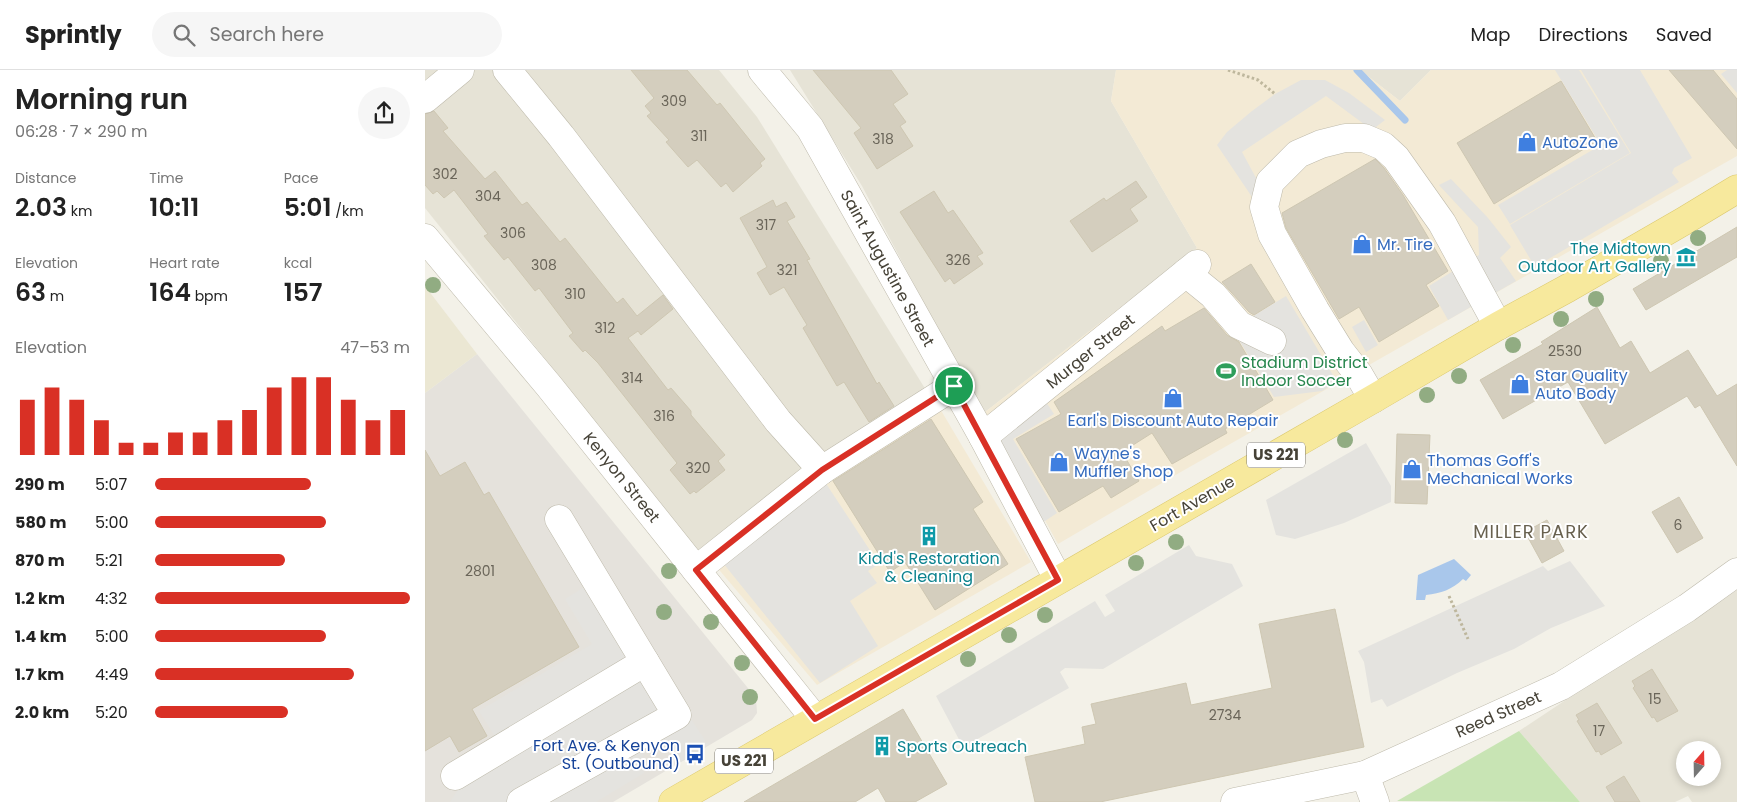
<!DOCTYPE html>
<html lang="en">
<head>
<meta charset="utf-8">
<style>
  body { margin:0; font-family:Poppins,sans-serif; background:#f6f6f6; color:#222; height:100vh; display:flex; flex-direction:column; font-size:19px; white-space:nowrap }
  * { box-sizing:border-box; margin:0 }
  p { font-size:16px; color:#767676 }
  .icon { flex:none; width:28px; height:28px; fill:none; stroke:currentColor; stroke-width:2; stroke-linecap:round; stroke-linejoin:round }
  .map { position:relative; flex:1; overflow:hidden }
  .side { display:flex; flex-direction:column; background:#fff; width:425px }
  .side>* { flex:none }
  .needle { width:32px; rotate:20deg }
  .buttons { position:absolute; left:1251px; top:671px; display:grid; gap:10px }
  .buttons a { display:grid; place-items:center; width:45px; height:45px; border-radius:50%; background:#fff; box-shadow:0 2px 8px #0003; font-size:25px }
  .pin { position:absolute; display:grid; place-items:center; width:42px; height:42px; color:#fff; margin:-21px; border:2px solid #fff; border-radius:50%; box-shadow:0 1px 5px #0007 }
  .round { display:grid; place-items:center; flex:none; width:52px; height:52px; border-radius:26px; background:#f6f6f6 }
  .overview { display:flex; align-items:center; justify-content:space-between; height:85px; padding:0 15px }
  h1 { font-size:28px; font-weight:600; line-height:38px }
  .figures { display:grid; grid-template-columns:repeat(3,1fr); gap:8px; height:85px; padding:5px 15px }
  .figures div { display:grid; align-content:center }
  .figures b { font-size:25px; font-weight:600 }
  .figures small { font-size:14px; font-weight:400 }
  .figures p { font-size:14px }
  .chart { height:140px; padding:10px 15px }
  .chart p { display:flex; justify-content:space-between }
  .chart svg { width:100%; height:90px; margin-top:5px; stroke:#d93025; stroke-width:6 }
  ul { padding:0 15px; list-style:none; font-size:16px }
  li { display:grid; grid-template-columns:80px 60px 1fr; align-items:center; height:38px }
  li i { height:12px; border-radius:6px; background:#d93025 }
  header { display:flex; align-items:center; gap:30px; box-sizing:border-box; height:70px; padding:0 25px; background:#fff; border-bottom:1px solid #e0e0e0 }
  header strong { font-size:24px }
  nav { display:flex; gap:28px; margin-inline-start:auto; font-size:18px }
  .search { width:350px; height:45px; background:#f6f6f6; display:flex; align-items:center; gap:12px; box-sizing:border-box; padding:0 18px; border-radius:28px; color:#767676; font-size:19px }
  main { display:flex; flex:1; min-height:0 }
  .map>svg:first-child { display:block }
</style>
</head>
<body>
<header>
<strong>Sprintly</strong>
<div class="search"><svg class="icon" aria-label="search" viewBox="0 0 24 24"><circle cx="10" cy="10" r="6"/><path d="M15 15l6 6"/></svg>Search here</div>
<nav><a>Map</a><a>Directions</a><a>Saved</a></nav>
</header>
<main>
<section class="side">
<div class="overview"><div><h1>Morning run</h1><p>06:28 · 7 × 290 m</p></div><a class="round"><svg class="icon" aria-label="share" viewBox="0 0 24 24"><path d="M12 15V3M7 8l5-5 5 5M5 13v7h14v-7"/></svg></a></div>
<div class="figures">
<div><p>Distance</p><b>2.03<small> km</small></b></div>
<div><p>Time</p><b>10:11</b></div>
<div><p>Pace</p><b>5:01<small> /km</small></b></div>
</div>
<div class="figures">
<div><p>Elevation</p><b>63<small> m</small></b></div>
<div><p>Heart rate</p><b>164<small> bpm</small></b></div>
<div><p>kcal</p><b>157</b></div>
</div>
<div class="chart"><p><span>Elevation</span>47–53 m</p>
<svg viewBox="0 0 160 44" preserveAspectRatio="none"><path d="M5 44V17M15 44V11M25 44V17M35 44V27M45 44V38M55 44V38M65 44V33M75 44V33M85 44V27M95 44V22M105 44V11M115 44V6M125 44V6M135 44V17M145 44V27M155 44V22"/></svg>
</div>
<ul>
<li><b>290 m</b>5:07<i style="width:61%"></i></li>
<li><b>580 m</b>5:00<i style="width:67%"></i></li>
<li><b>870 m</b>5:21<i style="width:51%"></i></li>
<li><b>1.2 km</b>4:32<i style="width:100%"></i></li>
<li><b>1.4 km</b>5:00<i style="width:67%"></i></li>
<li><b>1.7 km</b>4:49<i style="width:78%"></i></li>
<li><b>2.0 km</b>5:20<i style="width:52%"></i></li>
</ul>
</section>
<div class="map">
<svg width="1312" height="732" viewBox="0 0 1312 732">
  <rect width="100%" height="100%" fill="#f3f1e8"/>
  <g fill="#e6e3d6" fill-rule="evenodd">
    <polygon points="0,0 294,0 332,47 504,325 275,483 0,138"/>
    <polygon points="365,0 691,0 686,31 772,178 560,342 501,237 437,116"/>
    <polygon points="935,0 1006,0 975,31"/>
    <path d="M1312,516V732H1267L1263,726L1250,732H1155L1094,661ZM1260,680H1288V708H1260Z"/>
  </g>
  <g fill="#f3ead5">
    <polygon points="691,0 935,0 975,31 1006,0 1312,0 1312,86 754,403 633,474 560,342 772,178 686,31"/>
    <polygon points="514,337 606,492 392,615 290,495 402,405"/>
  </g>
  <polygon fill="#e5e2dc" points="52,284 331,628 332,643 327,650 188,732 0,732 0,323"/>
  <polygon fill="#ebe7d3" points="0,216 52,284 0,323"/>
  <polygon fill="#c8e4b4" points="1094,661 1155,732 972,731"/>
  <g fill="#e4e3df">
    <polygon points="1130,0 1154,0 1205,83 1085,154 1073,135 1176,75"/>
    <polygon points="1156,0 1215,0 1267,88 1249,98 1247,103 1254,112 1110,197 1085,155 1206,83"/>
    <polygon points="1302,0 1312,0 1312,23 1296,4"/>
    <polygon points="876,10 900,10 924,23 960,50 947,60 901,26 817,82 837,119 827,127 792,75 802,62 827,41 850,24"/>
    <polygon points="1026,109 1063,148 1086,177 1075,188 1091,211 1023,250 1004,216 1054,185 1053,157 1014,115"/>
    <polygon points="861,226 912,312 897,321 849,327 807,259"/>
    <polygon points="939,250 953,275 941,282 927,257"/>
    <polygon points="619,329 629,344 588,369 632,443 617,453 566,365"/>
    <polygon points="941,373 966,416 966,432 919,453 870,469 851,465 841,430"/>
    <polygon points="400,412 454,494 443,501 452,513 425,531 453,576 395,613 298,493"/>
    <polygon points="764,475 771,486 807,494 818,516 678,599 640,598 635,602 644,618 538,677 511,626 670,531 680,547 690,541 680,525"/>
    <polygon points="1145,491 1180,536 1126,558 1089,579 1032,603 962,637 957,629 946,633 939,592 933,581 1118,496 1123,501"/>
    <polygon points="174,508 283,675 256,692 248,679 229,675 221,680 216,691 219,703 171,732 25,732 69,665 54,641 167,574 140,529"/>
  </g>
  <path fill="#a9c7eb" d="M1029,489L1046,505L1041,511L1038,509C1027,520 1016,523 1001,525L1000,530H991L993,505Z"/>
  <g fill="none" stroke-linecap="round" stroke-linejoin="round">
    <polyline stroke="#a9c7eb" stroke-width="7" points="932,0 980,50"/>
  </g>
  <g fill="#d4cebe" stroke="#cec7b2">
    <polygon points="206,0 262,0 292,35 295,33 340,89 335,93 337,96 308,122 301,113 296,117 272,90 263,97 241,72 244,70 222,46 226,43 220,36 229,28"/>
    <polygon points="388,0 466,0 483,24 468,34 481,52 475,56 488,76 452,99 429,63 436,58"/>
    <polygon points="1244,0 1288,0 1312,29 1312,79"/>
    <polygon points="1136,11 1172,71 1069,134 1032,73"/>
    <polygon points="9,41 23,58 18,61 60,109 70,101 97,135 102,132 135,172 140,168 192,233 198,228 212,246 238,225 248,239 216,265 213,261 203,268 243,320 246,318 266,341 266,345 300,385 293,391 300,400 271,423 269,421 265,424 245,400 252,393 173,293 160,280 158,282 144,266 148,263 114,218 110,221 83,187 79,190 59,166 63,164 29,120 19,128 12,121 8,124 0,115 0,44"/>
    <polygon points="950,89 959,98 978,125 1023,201 1001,215 1014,236 954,272 934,237 914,249 861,158 857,143"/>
    <polygon points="711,111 722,127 705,139 713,151 667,182 645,151 679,128 681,131"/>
    <polygon points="509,121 523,143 528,140 558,183 552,186 558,194 529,214 525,208 520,212 475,142"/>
    <polygon points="348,130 351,137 361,132 370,147 362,151 385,189 382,190 452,314 454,312 469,336 444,352 419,312 412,316 378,258 382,255 359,217 345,225 332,203 342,197 340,193 315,148"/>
    <polygon points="1312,157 1312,187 1221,240 1208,219"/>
    <polygon points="826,194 850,232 829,245 824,242 797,212"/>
    <polygon points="1172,237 1195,278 1206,271 1225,303 1263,280 1292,326 1312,314 1312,396 1275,335 1270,338 1262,326 1180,374 1143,312 1078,349 1055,310 1118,274 1116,272"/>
    <polygon points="779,238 802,265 814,272 848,330 800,359 802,363 747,394 727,363 697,382 714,411 686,428 678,416 634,442 591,369 636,344 629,332 737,256 740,261"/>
    <polygon points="506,349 558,432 548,439 583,494 510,540 480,492 465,502 408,411"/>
    <polygon points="972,364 1005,365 1002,434 970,433"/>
    <polygon points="0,380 15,406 40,392 59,425 64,422 154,577 47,639 62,666 34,682 25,666 0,681"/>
    <polygon points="1254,427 1278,468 1252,483 1227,442"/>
    <polygon points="1122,450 1139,481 1117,493 1100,462"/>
    <polygon points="910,539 939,677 675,732 610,732 600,687 660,674 657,657 671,654 666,634 761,613 766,635 847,618 834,554"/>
    <polygon points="1227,599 1253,641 1232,652 1229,647 1227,648 1208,618 1210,616 1207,611"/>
    <polygon points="1172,633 1197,673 1176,685 1174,681 1171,682 1152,651 1154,650 1151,645"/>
    <polygon points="478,639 522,714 490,732 461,732 453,718 430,732 319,732"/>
    <polygon points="1199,706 1215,732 1190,732 1181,717"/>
  </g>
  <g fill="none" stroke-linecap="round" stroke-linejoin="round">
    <defs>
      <g id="minor">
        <polyline points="82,0 136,66 353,351 397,400"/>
        <polyline points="337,0 385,58 558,367 633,509"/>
        <polyline points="0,29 35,0"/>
        <polyline points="0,168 124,316 390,649"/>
        <polyline points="761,203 788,225 814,255 847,271"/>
        <polyline points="948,329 934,305 916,282 890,240 847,164 839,137 845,112 873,84 896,74 920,68 939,68 958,76 971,88 1017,153 1073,256"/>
        <polyline points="558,367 772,194"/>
        <polyline points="271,500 397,400 529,316"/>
        <polyline points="940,705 950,732"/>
        <polyline points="30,706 220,592"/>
        <polyline points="96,732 252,645 134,449"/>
        <polyline points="810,732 940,705 1136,616 1262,538 1312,502"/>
      </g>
      <polyline id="major" points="248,732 948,329 1073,256 1143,218 1259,151 1312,119"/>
    </defs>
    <use href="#minor" stroke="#bebaab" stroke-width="29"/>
    <use href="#major" stroke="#dbc86d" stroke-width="29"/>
    <g stroke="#beb79d" stroke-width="3" stroke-dasharray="2.5 2.5" stroke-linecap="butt">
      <polyline points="803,0 833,10 850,24"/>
      <polyline points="1024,526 1043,569"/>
    </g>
    <use href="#minor" stroke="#fff" stroke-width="28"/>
    <use href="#major" stroke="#f7e99d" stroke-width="28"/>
  </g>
  <g fill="#91ac82">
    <circle cx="1273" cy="168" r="8"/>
    <circle cx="1236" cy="191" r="8"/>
    <circle cx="8" cy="215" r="8"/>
    <circle cx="1171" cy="229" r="8"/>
    <circle cx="1136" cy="249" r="8"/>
    <circle cx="1088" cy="275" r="8"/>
    <circle cx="1034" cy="306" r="8"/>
    <circle cx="1002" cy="325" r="8"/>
    <circle cx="920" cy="370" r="8"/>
    <circle cx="751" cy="472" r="8"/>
    <circle cx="711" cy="493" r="8"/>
    <circle cx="244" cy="501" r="8"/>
    <circle cx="239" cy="542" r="8"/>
    <circle cx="620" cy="545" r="8"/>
    <circle cx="286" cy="552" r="8"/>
    <circle cx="584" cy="565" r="8"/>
    <circle cx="543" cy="589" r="8"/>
    <circle cx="317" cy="593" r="8"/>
    <circle cx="325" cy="627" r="8"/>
  </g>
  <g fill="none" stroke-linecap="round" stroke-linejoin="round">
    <defs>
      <polygon id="route" points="529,316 633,510 390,649 271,500 397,400"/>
    </defs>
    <use href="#route" stroke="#fff" stroke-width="10"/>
    <use href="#route" stroke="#d93025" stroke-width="6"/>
  </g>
  <defs>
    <symbol id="shop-bare" viewBox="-9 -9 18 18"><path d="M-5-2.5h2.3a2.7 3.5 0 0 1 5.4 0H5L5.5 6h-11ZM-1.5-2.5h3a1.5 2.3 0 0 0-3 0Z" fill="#3f7fe0" stroke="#fff" stroke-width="2.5" paint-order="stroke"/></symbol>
    <symbol id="museum-bare" viewBox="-9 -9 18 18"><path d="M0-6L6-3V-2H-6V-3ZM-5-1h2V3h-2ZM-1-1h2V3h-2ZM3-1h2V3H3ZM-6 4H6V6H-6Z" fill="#0f9aa8" stroke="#fff" stroke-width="2.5" paint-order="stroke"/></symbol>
    <symbol id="stadium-bare" viewBox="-9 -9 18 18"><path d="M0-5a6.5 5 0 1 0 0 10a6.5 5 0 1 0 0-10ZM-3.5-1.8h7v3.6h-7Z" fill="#2e9e5b" stroke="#fff" stroke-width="2.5" paint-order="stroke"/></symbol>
    <symbol id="building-bare" viewBox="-9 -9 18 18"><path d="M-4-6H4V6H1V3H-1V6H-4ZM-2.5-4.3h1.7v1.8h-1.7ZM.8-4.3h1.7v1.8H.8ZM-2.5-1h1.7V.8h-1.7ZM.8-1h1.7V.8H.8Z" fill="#0f9aa8" stroke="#fff" stroke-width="2.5" paint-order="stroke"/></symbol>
    <symbol id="bus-bare" viewBox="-9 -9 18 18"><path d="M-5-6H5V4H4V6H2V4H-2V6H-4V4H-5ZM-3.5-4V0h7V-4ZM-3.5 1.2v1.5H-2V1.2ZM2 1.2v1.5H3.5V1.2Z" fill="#1a4fb4" stroke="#fff" stroke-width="2.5" paint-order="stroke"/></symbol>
  </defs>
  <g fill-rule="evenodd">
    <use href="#shop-bare" x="1088" y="58" width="28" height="28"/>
    <use href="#shop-bare" x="923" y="160" width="28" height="28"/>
    <use href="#museum-bare" x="1247" y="173" width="28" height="28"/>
    <use href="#stadium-bare" x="787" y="287" width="28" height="28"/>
    <use href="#shop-bare" x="1081" y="300" width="28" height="28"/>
    <use href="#shop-bare" x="734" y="314" width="28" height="28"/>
    <use href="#shop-bare" x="620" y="378" width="28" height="28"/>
    <use href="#shop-bare" x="973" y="385" width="28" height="28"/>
    <use href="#building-bare" x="490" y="452" width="28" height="28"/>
    <use href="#building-bare" x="443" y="662" width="28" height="28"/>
    <use href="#bus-bare" x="256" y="670" width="28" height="28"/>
  </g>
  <g text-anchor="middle" stroke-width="4" stroke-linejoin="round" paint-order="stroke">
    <g font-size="14" fill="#6a6559">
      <text x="249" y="36">309</text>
      <text x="274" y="71">311</text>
      <text x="458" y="74">318</text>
      <text x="20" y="109">302</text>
      <text x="63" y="131">304</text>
      <text x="341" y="160">317</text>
      <text x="88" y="168">306</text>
      <text x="533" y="195">326</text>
      <text x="119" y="200">308</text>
      <text x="362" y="205">321</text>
      <text x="150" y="229">310</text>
      <text x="180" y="263">312</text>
      <text x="1140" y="286">2530</text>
      <text x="207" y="313">314</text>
      <text x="239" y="351">316</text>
      <text x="273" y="403">320</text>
      <text x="1253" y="460">6</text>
      <text x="55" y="506">2801</text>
      <text x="1230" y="634">15</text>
      <text x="800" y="650">2734</text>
      <text x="1174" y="666">17</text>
    </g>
    <g fill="#fff" stroke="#7e7b73" stroke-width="1">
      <rect x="822" y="372.5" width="58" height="25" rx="4"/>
      <rect x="290" y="678.5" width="58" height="25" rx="4"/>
    </g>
    <g font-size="15" font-weight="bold" fill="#464237">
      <text x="851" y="390">US 221</text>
      <text x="319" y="696">US 221</text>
    </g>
    <g font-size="16" fill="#366cbe" stroke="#fff" text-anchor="start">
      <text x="1117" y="78">AutoZone</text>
      <text x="952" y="180">Mr. Tire</text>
      <text x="1110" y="311">Star Quality<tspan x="1110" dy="18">Auto Body</tspan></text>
      <text x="748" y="356" text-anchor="middle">Earl's Discount Auto Repair</text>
      <text x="649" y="389">Wayne's<tspan x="649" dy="18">Muffler Shop</tspan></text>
      <text x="1002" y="396">Thomas Goff's<tspan x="1002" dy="18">Mechanical Works</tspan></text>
    </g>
    <g font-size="16" fill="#0d838f" stroke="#fff" text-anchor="end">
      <text x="1246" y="184">The Midtown<tspan x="1246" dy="18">Outdoor Art Gallery</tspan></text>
      <text x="504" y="494" text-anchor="middle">Kidd's Restoration<tspan x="504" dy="18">&amp; Cleaning</tspan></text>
      <text x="472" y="682" text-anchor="start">Sports Outreach</text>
    </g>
    <g font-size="16" fill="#464237" stroke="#fff">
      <text transform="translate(463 198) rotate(61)" y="6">Saint Augustine Street</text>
      <text transform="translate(665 281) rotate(-39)" y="6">Murger Street</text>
      <text transform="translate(197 407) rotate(51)" y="6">Kenyon Street</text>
      <text transform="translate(767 433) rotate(-30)" y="6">Fort Avenue</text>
      <text transform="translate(1073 644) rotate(-24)" y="6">Reed Street</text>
    </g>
    <g font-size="16" fill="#27864d" stroke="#fff" text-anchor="start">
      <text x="816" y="298">Stadium District<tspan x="816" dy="18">Indoor Soccer</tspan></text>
    </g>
    <g font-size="16" fill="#164399" stroke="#fff" text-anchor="end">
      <text x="255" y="681">Fort Ave. &amp; Kenyon<tspan x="255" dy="18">St. (Outbound)</tspan></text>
    </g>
    <g font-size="18" letter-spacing="1" fill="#68614f" stroke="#fff">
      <text x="1106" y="468">MILLER PARK</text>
    </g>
  </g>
</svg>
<div class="buttons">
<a><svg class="needle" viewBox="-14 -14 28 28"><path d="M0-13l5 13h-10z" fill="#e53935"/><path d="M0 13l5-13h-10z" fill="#767676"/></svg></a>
</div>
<div class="pin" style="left:529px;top:316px;background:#1e9e55"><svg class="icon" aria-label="arrive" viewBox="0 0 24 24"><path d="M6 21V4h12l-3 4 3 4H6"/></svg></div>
</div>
</main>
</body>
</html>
